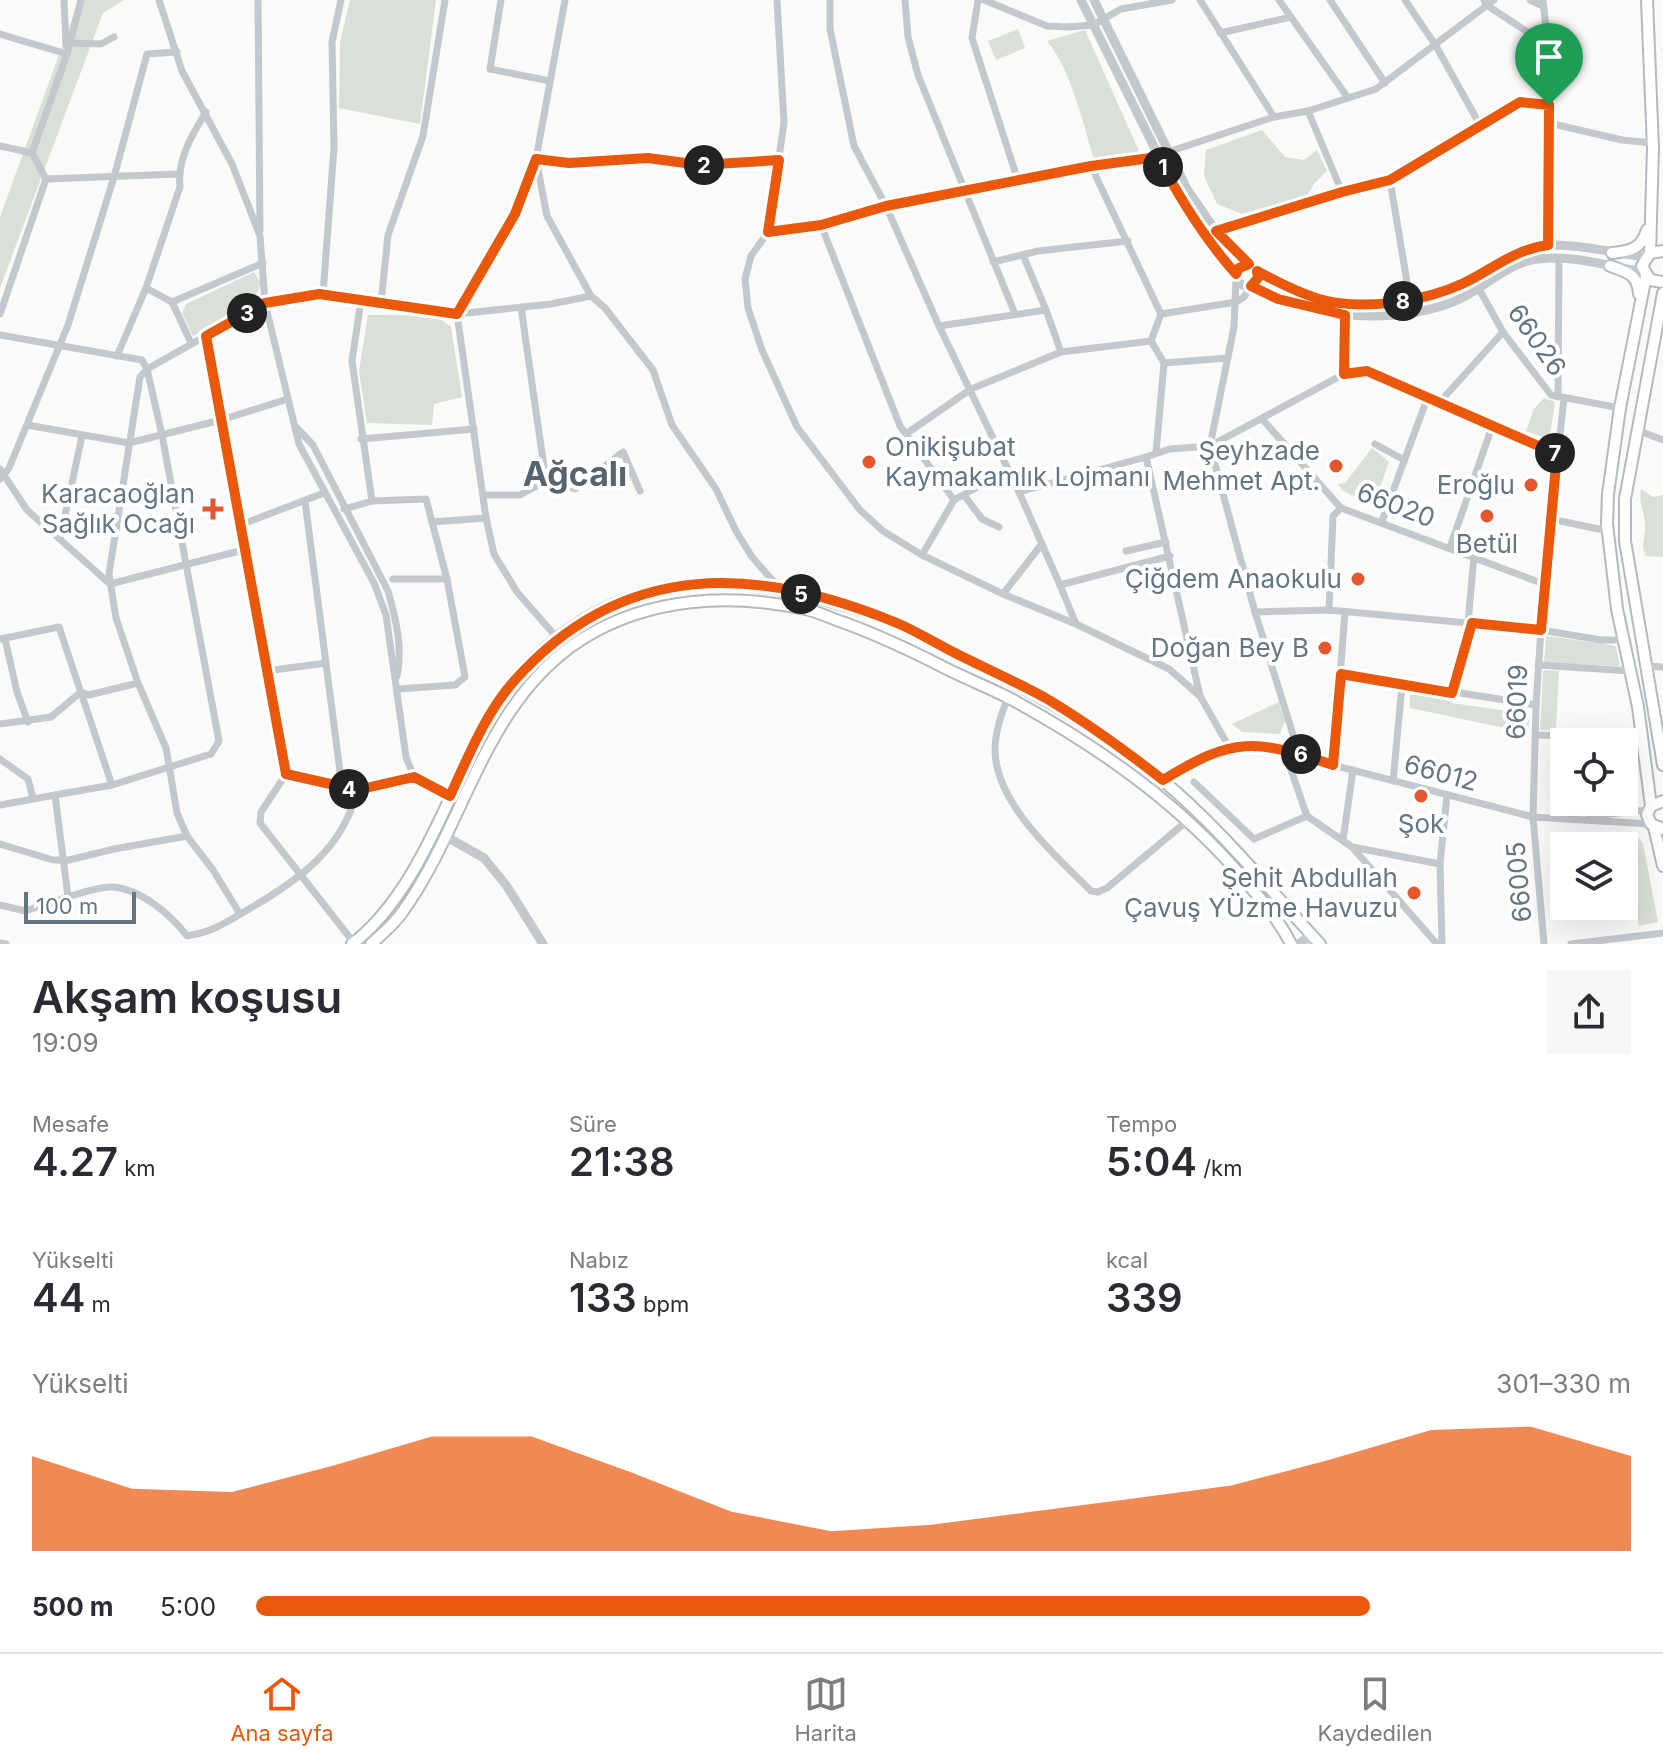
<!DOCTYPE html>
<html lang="tr">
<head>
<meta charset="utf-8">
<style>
  body { margin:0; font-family:Inter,sans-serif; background:#f7f7f7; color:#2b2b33; height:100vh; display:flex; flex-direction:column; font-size:30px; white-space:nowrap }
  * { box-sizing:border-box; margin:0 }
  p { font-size:26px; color:#7c7c81 }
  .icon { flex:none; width:44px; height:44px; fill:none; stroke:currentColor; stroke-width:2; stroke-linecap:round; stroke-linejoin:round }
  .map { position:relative; height:944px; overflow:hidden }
  .drawer { display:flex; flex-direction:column; background:#fff; flex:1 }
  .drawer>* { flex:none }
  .buttons { position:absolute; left:1550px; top:728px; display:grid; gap:16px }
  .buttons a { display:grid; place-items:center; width:88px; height:88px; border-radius:0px; background:#fff; box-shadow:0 8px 32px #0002; font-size:40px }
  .scale { position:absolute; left:24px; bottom:20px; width:112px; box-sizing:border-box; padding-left:8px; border:4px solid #657683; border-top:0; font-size:22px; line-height:28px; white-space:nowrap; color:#657683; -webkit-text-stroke:6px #fff; paint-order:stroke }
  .pin { position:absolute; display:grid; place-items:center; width:68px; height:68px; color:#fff; margin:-82px -34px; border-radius:50% 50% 50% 0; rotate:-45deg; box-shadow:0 0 8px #0007 }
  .pin .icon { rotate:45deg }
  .km { position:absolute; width:40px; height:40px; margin:-20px; border-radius:50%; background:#222; color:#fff; font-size:22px; line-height:40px; text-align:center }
  .round { display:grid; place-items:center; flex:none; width:84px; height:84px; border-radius:0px; background:#f7f7f7 }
  .summary { display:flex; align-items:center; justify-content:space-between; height:136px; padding:0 32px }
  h1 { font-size:44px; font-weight:600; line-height:60px }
  .metrics { display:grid; grid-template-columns:repeat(3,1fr); gap:12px; height:136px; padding:8px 32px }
  .metrics div { display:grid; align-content:center }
  .metrics b { font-size:40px; font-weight:600 }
  .metrics small { font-size:22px; font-weight:400 }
  .metrics p { font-size:22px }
  .chart { height:224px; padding:16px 32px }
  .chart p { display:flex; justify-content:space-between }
  .chart svg { width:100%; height:144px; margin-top:8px; fill:#ea580c; opacity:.7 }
  ul { padding:0 32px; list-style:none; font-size:26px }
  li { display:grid; grid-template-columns:128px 96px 1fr; align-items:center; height:60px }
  li i { height:20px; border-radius:10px; background:#ea580c }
  .tabs { display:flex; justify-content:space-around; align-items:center; height:112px; border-top:2px solid #e1e1e2; background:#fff; font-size:22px; color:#7c7c81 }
  .tabs a { display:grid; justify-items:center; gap:4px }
  .tabs .active { color:#ea580c }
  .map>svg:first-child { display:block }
</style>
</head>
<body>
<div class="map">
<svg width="1663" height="944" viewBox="0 0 1663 944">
  <rect width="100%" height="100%" fill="#fafaf8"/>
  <g fill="#dadfd7">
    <polygon points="79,0 124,0 103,13 0,288 0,217"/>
    <polygon points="350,0 436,0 420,124 339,108 340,42"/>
    <polygon points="1018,29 1025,48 996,60 988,41"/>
    <path d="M1085,30L1139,151L1134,157L1095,162C1083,125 1072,71 1047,41Z"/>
    <polygon points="1262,130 1285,157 1304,160 1317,150 1327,171 1314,184 1307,196 1242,214 1217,204 1204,176 1206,150"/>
    <path d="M254,272L261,283C253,313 219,323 193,336L182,313L186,304Z"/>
    <polygon points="368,315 435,315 451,327 462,397 434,404 432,425 367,423 359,371"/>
    <polygon points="1544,398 1555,402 1550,436 1548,439 1526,431 1534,409"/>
    <polygon points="1372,448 1389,462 1373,507 1342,490 1338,484 1345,483"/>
    <path d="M1641,489L1653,497L1663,495V557L1646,556C1639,545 1647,534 1645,522C1643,509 1639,503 1641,489Z"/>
    <polygon points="1546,636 1612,645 1616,647 1620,666 1544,663"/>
    <polygon points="1543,670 1559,671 1556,730 1540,730"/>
    <polygon points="1410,691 1451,698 1452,703 1530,714 1528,733 1410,708"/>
    <polygon points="1279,702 1285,721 1280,734 1242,732 1232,724"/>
    <polygon points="1621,836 1638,837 1643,844 1658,922 1639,926"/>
  </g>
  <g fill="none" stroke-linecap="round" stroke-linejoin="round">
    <defs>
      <g id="secondary">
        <polyline points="1647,0 1653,148 1650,253"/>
        <polyline points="1663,251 1650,253 1642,266 1650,280 1663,282"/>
        <path d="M1612,253C1631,251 1641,249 1647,230"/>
        <path d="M1610,266C1627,272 1638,274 1639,294"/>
        <polyline points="1646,276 1620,408 1608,494 1607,524 1617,609 1638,707 1651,806"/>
        <polyline points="1663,293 1625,499 1625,541 1663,765"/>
        <polyline points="1663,801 1651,806 1647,815 1651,824 1663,829"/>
        <polyline points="1654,827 1663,866"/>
        <path d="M352,944C410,900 441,815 472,751C484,727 496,701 514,680C600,581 705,566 826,600C851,607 875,614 899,624C922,634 944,647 967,659C1036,693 1102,729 1161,779C1219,827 1269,889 1320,944"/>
        <path d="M371,944C381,935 393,925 401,914C466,825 483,702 582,639C649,597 730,593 805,609C819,612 832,619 845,623C880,636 912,651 945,668C967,679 990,688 1011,699C1096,745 1178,802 1241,876C1260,898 1278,918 1291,944"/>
      </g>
    </defs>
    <use href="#secondary" stroke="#b3babf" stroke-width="14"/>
    <g stroke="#c3c8cc" stroke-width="7">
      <polyline points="64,0 66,44"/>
      <polyline points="159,0 182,71 232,164 260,236 265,303 299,444 374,583 386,615 406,757 414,777 450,796"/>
      <polyline points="258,0 260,230"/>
      <polyline points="501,0 490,69 550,81"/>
      <polyline points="777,0 784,123 768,232 821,225"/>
      <polyline points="830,0 830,29 854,146 886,206 939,326 1019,492 1146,457 1200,696 1229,747"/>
      <polyline points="905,0 908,37 918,75 1015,314"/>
      <polyline points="978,0 972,38 1018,181 1091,166 1161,314"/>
      <polyline points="984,0 1047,26 1067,27 1093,25 1121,9 1172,0"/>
      <polyline points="1200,0 1274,117"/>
      <polyline points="1279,0 1348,98"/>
      <polyline points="1330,0 1385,83"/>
      <polyline points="1405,0 1436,46 1480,125"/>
      <polyline points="1484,0 1488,6 1529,33 1546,39"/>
      <polyline points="1530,0 1543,6"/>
      <polyline points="1543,0 1550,65 1548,245"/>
      <polyline points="1220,33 1291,17"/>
      <polyline points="0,34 67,54"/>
      <polyline points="70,43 101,44 114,37"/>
      <polyline points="1308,111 1342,192"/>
      <polyline points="1549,123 1622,140 1653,143"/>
      <polyline points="0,146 32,153"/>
      <polyline points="1168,152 1274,117 1308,111 1376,89 1494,0"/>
      <polyline points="779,160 700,165 648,158 569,163 536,159 547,216 591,296 605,308 653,370 672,425 716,489 736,531 752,557 780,589"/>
      <polyline points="1091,166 1158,157"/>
      <polyline points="46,179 179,174"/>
      <polyline points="1390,180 1410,300"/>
      <polyline points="1216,231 1342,192 1390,180 1520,102 1549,105"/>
      <polyline points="768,232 751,256 745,279 748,308 762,350 797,427 860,510 883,531 922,555 1003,594 1076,624 1169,669 1200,696"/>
      <polyline points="1023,255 1046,310"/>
      <polyline points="993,262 1038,251 1128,241"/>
      <polyline points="1236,278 1234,327 1210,446 1255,612 1299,754"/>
      <polyline points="146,288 172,302 191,343"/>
      <polyline points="1479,289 1503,332 1551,395 1620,408"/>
      <polyline points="323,294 334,148 332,42 341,0"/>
      <polyline points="361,300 352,361 372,501"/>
      <polyline points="172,302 263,263"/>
      <polyline points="381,303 388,235 423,136 445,0"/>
      <polyline points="521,307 546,481"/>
      <polyline points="0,314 46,179 32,153 67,54 81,0"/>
      <polyline points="939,326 1046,310 1061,352 1151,341 1161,314 1236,302 1244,297 1251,286"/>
      <polyline points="0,335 142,360 147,369 162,435 219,741 211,754 112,785 55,795"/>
      <polyline points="206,336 286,774 261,812 260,823 354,943"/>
      <polyline points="1151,341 1164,363 1228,358"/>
      <path d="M117,356L146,288L180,187C177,159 192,135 206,112"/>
      <polyline points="1344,374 1345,315"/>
      <polyline points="1558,397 1559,258"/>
      <polyline points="1438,404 1503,332"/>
      <polyline points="1263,420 1341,508 1544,584"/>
      <polyline points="27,425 129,443 221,420 288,399"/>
      <path d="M296,427L313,445L388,591C396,619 403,648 397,676"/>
      <polyline points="1637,430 1663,440"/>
      <polyline points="906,434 971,389 1061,352"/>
      <polyline points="361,439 474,429"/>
      <polyline points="1375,444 1404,460"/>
      <polyline points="1156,453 1164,363"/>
      <polyline points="1146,457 1170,449 1210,446 1344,374 1367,371 1557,454"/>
      <polyline points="0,469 27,510 110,584 243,550"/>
      <polyline points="1008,470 954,500 900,426 821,225 886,206 1018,181"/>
      <polyline points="0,479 9,468 68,325 114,177 147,54 177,52"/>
      <polyline points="1019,492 1060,585 1170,556"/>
      <polyline points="483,495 520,495 546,481 575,489 623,452 640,491"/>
      <polyline points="964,495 982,519 999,527"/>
      <polyline points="305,501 342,787"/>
      <polyline points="344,509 372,501 426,499 447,579 465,677 455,685 398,689"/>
      <polyline points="1551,519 1608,531"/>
      <polyline points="1382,521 1427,399"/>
      <polyline points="432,522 486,518"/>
      <polyline points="240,525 324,493"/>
      <polyline points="60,539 82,436"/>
      <polyline points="1450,547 1492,427"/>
      <polyline points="1126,551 1166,542"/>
      <polyline points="922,555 954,500"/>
      <polyline points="393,579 447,579"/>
      <polyline points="1060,585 1076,624"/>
      <polyline points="1003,594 1041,545"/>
      <polyline points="1329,610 1333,516 1341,508"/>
      <polyline points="1255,612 1329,610 1541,630 1601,640 1624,640"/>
      <polyline points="1468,623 1474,556"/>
      <polyline points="0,639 59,627 112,785"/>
      <polyline points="5,639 17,692 28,722"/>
      <polyline points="558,639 517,592 494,554 486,518 457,314 515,214 536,159 565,0"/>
      <polyline points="1538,665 1630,671"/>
      <polyline points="1646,666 1663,667"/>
      <polyline points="266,671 326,663"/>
      <polyline points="1341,674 1536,705"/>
      <polyline points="1452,693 1472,623"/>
      <path d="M1008,697C1001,715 995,732 995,751C996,804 1056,856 1091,891L1098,892L1107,888L1187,821"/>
      <polyline points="0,724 51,717 81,692 89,695 138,683"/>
      <polyline points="1537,735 1643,738"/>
      <polyline points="1284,750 1307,816 1352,847 1437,944"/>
      <polyline points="0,759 28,779 33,798"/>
      <polyline points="1333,765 1345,612"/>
      <polyline points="286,774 357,790 414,777"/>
      <polyline points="1393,781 1402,686"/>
      <polyline points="1194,782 1254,839 1307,816"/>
      <polyline points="1150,790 1203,756 1243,745 1284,750 1333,765 1533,817 1651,824"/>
      <path d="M0,805L55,795L68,897C82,893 99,886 113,887C141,889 171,915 187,936C213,932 227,922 249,909C297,881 344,849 357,790"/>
      <polyline points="1589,816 1648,810"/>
      <polyline points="1343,840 1353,770"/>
      <polyline points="0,844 53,860 69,860 114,849 187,836"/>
      <polyline points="1352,847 1440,864"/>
      <polyline points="0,905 25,911 68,897"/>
      <polyline points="240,914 213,870 187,836 177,813 166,748 138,683 116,618 109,574 140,377 147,369 265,303 319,294 457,314 551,304 591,296"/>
      <polyline points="0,943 6,944"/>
      <polyline points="1442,944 1440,864 1447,795"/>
      <polyline points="1544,944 1533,817 1536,705 1544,584 1564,398"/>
      <polyline points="1571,944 1663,933"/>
    </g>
    <g stroke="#c3c8cc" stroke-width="9">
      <polyline points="1081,0 1182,203 1207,241 1236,274"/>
      <polyline points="1094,0 1187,189 1216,231 1249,264"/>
      <circle cx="1247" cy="275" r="11"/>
      <path d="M1257,271C1323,308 1390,316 1461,284C1485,274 1505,254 1531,247C1559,240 1615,253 1646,257"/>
      <path d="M1251,286C1310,318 1389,326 1453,302C1479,292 1500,269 1528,261C1564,252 1607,266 1643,272"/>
      <polyline points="447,837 484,858 506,885 543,944"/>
      <polyline points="1299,944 1305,939 1315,939"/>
    </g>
    <use href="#secondary" stroke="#fff" stroke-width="10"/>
  </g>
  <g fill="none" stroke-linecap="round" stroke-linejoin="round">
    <defs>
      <path id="route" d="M1520,102L1549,105L1548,245C1515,249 1493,269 1464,283C1424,302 1361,311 1319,299C1296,292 1277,282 1257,271L1258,278L1251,286L1278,299L1345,315L1344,374L1367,371L1557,454L1541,630L1472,623L1452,693L1341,674L1333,765C1254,739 1235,736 1163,780C1126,751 1089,724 1049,700C1019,683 987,669 957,654C937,644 918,632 897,623C757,565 623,559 515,680C486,712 468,757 450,796L414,777L357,790L286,774L206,336L265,303L319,294L457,314L515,214L536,159L569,163L648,158L700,165L779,160L768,232L821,225L886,206L1091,166L1158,157C1180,199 1204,238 1236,274L1239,268L1249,264L1216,231L1342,192L1390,180Z"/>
    </defs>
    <use href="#route" stroke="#fff" stroke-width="16"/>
    <use href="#route" stroke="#ea580c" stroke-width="10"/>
  </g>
  <g fill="#e4572e" stroke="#fff" stroke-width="3">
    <circle cx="869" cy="462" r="8"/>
    <circle cx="1336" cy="466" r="8"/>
    <circle cx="1531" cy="485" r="8"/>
    <path d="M209 497h8v8h8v8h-8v8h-8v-8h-8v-8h8z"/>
    <circle cx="1487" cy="516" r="8"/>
    <circle cx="1358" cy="579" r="8"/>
    <circle cx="1325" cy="648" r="8"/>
    <circle cx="1421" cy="796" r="8"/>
    <circle cx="1414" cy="893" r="8"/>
  </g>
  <g text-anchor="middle" stroke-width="8" stroke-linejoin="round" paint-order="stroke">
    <g font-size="26" fill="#657683" stroke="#fff">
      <text transform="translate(1537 340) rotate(55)" y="9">66026</text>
      <text transform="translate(1396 505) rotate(21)" y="9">66020</text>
      <text transform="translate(1517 702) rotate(-88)" y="9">66019</text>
      <text transform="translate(1441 773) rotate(15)" y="9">66012</text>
      <text transform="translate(1519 882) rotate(-95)" y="9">66005</text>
    </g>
    <g font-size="26" fill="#657683" stroke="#fff" text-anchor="end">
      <text x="885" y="456" text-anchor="start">Onikişubat<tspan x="885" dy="30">Kaymakamlık Lojmanı</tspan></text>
      <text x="1320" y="460">Şeyhzade<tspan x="1320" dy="30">Mehmet Apt.</tspan></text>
      <text x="1515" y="494">Eroğlu</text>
      <text x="195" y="503">Karacaoğlan<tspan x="195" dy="30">Sağlık Ocağı</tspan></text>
      <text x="1487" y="553" text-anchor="middle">Betül</text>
      <text x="1342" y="588">Çiğdem Anaokulu</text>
      <text x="1309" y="657">Doğan Bey B</text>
      <text x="1421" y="833" text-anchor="middle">Şok</text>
      <text x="1398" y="887">Şehit Abdullah<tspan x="1398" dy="30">Çavuş YÜzme Havuzu</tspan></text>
    </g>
    <g font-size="34" font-weight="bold" fill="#57646e" stroke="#fff">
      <text x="575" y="486">Ağcalı</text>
    </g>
  </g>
</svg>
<div class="buttons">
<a><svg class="icon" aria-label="locate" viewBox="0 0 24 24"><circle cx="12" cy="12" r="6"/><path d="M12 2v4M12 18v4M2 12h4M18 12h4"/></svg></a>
<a><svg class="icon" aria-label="layers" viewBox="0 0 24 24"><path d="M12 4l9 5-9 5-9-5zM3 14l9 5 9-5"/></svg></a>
</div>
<div class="scale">100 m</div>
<div class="pin" style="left:1549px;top:105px;background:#1e9e55"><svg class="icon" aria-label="arrive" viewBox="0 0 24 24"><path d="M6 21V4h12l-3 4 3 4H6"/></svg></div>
<b class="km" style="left:1163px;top:167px">1</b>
<b class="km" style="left:704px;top:165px">2</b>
<b class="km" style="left:247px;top:313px">3</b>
<b class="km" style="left:349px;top:789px">4</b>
<b class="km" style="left:801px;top:594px">5</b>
<b class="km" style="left:1301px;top:754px">6</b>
<b class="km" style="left:1555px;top:453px">7</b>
<b class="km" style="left:1403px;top:301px">8</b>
</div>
<section class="drawer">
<div class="summary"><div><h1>Akşam koşusu</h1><p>19:09</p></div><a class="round"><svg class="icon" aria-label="share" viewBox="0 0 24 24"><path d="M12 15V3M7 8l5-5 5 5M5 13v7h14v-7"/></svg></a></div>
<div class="metrics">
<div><p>Mesafe</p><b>4.27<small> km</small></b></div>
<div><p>Süre</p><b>21:38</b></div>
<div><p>Tempo</p><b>5:04<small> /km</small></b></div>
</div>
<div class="metrics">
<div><p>Yükselti</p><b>44<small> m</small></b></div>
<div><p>Nabız</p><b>133<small> bpm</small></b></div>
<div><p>kcal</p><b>339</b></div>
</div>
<div class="chart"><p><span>Yükselti</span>301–330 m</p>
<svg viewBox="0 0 160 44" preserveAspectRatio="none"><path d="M0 44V15L10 25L20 26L30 18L40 9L50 9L60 20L70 32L80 38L90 36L100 32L110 28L120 24L130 16L140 7L150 6L160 15V44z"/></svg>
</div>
<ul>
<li><b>500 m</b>5:00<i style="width:81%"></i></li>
</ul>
</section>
<nav class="tabs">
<a class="active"><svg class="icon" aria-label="home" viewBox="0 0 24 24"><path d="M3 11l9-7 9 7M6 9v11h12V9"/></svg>Ana sayfa</a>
<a><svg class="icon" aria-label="map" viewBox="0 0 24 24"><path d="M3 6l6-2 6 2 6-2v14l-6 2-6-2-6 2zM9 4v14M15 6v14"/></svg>Harita</a>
<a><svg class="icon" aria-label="saved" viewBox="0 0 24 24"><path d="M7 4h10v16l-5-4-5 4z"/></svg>Kaydedilen</a>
</nav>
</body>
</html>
